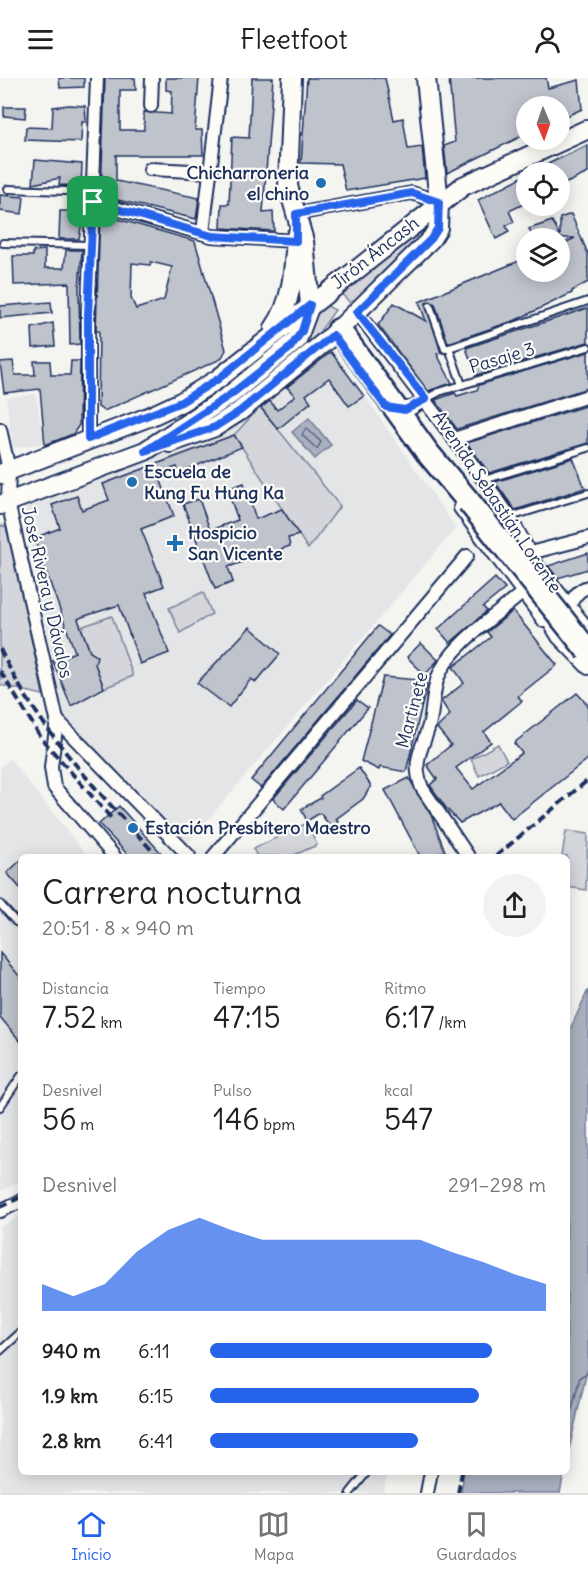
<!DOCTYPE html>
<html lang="es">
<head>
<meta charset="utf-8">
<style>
  body { margin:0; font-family:Delius,sans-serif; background:#f2f2f2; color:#202124; height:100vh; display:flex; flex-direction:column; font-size:22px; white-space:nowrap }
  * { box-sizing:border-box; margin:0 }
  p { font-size:20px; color:#757577 }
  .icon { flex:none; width:33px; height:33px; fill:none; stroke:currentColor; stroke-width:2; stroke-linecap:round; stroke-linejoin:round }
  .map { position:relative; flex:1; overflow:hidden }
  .sheet { position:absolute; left:18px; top:776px; width:552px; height:621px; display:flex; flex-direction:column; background:#fff; border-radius:9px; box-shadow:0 3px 15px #0003 }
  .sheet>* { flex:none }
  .needle { width:39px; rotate:178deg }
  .fabs { position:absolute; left:516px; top:18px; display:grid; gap:12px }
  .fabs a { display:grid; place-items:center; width:54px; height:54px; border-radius:50%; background:#fff; box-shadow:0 3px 15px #0003; font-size:30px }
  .pin { position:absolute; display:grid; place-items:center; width:51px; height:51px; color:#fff; margin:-26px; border-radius:12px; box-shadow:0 3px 9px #0006 }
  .round { display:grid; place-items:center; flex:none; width:63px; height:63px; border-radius:32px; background:#f2f2f2 }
  .headline { display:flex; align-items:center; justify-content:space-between; height:102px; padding:0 24px }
  h1 { font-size:33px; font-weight:600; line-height:45px }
  .figures { display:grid; grid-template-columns:repeat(3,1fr); gap:9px; height:102px; padding:6px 24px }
  .figures div { display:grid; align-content:center }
  .figures b { font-size:30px; font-weight:600 }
  .figures small { font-size:16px; font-weight:400 }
  .figures p { font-size:16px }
  .chart { height:168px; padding:12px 24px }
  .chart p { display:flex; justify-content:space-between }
  .chart svg { width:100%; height:108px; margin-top:6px; fill:#2563eb; opacity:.7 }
  ul { padding:0 24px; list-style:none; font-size:20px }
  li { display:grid; grid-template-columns:96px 72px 1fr; align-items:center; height:45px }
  li i { height:15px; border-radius:8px; background:#2563eb }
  header { display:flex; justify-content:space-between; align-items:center; height:78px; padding:0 24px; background:#fff; font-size:27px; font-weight:600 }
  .tab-bar { display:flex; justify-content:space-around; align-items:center; height:84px; border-top:2px solid #e0e0e0; background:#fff; font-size:16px; color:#757577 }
  .tab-bar a { display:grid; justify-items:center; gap:3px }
  .tab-bar .selected { color:#2563eb }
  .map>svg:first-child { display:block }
</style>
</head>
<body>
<header><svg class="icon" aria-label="menu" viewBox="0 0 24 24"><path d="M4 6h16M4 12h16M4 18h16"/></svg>Fleetfoot<svg class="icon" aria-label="person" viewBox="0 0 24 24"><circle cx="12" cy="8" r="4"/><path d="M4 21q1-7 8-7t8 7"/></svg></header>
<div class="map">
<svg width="588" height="1415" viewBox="0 0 588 1415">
  <rect width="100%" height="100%" fill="#f4f4f1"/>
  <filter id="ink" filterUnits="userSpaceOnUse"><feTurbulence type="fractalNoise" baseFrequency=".0167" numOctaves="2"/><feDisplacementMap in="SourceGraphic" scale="12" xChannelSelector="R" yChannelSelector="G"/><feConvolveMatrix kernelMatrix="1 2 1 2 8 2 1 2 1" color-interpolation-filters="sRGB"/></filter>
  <g filter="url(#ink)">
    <g fill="#e4e5e6">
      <polygon points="331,269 456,450 184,770 64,638 23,431 220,353"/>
      <polygon points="36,316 44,365 13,370 6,320"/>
      <polygon points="10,681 87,778 21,778 21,1103 0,1113 0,690"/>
      <polygon points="21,1138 21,1394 388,1394 383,1415 0,1415 0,1149"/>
    </g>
    <g fill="#d4d6db" stroke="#78829c" stroke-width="1.5">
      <polygon points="424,145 427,152 352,227 339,213"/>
      <polygon points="321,225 335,232 313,263 297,276"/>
      <polygon points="260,329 340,428 308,471 234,357"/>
      <polygon points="0,447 8,450 43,617 0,607"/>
      <polygon points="203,514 212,536 180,555 169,530"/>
      <polygon points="112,538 133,598 104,610 81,549"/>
      <polygon points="498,666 507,683 479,698 471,681"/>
      <polygon points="307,745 317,767 292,778 257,778 253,771"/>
      <polygon points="566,753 588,756 586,812 567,809 567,778 562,778"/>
    </g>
    <g fill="#aab0bf" stroke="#717c98" stroke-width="1.5">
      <polygon points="309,340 331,367 315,381 292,354"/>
      <polygon points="588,912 588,1289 567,1380 567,958"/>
      <polygon points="464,1394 564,1394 560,1415 461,1415"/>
    </g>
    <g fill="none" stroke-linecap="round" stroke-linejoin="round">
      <g stroke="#546385" stroke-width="1.5">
        <polygon points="306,350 321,364 317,371 302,357"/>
        <polyline points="567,1351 580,1299 588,1295"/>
      </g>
    </g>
    <g fill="#bfc3cc" stroke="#1b2f5e" stroke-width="1.5" fill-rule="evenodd">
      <polygon points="59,0 84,0 84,9 60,10"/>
      <polygon points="105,0 135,0 136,12 120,12 120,52 144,52 144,34 171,36 172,13 166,12 166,0 199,0 195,52 202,52 203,77 116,77 116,103 199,120 196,141 101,118"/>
      <polygon points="252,0 273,0 263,135 273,134 274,153 221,150 222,126 229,126 232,59 249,60"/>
      <polygon points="307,0 385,0 394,42 403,40 408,71 422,69 425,100 346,113 340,86 301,85"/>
      <polygon points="449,0 546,0 548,10 579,2 582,31 560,41 560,28 526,28 526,56 447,95 444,68 455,64"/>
      <polygon points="69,27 85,28 86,44 82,44 81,64 25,62 26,49 52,50 53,29"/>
      <polygon points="4,29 26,29 25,40 4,38"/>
      <polygon points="588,67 588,95 560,108 560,94 531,94"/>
      <polygon points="35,82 82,86 81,108 59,107 60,100 33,106"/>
      <polygon points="526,97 526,125 509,133 514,144 506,148 509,154 496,161 478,122"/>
      <polygon points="0,117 24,119 22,136 0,133"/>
      <polygon points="60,133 84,133 79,161 59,161"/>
      <path d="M100,136L195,163L226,272L221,281L104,333L98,329L99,253H96ZM151,184L172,189L164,222L136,231L131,220L132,185L150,187Z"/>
      <polygon points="571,136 588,176 588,204 572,213 572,215 516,242 448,265 435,226 430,223 426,225 441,275 437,276 452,305 428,313 378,247 394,225 426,243 419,224 524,181 526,194 560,194 560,167 575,160 533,160 529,151 552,143 560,158 560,140"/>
      <polygon points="45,172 45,190 64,190 66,172 82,172 79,211 80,266 70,267 69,205 14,207 13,178 33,178 33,173"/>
      <polygon points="51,224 52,235 0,240 0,228"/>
      <polygon points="588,230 588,264 476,297 466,270"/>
      <polygon points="53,245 55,268 33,270 32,250"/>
      <polygon points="331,274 364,318 349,328 329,300 306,317 311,324 278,351 261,330 270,323 277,332 295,318 287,309"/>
      <polygon points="588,274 588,310 457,351 435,322 455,315 457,318 477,312 479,307"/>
      <polygon points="13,283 15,297 35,297 34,283 50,283 51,297 70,297 71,283 80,283 79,347 73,356 45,367 40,311 4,315 0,284"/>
      <polygon points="588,327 588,365 489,395 467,365"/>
      <polygon points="234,357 242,369 179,395 177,389 158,395 174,438 141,451 164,508 146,515 169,575 140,586 119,527 82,539 78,541 90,574 97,578 95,586 104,610 71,628 53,583 75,574 34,460 60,450 52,427 77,418 82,432 109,422 103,406"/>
      <polygon points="573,380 585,410 515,432 495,404"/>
      <polygon points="244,405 256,441 282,431 299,457 288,460 290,468 228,489 233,504 215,511 183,426 199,421 210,452 238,442 227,411"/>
      <polygon points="588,475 588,491 558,500 548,488"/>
      <polygon points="495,500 505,511 483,529 487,533 450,565 438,551"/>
      <polygon points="513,533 557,587 518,618 522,623 484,654 491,664 456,690 473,711 522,675 514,665 577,615 588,627 588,681 512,741 499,724 460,745 446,730 430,707 437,701 427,687 451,667 437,650 450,637 441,623 464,605 453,589 491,559 487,554"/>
      <polygon points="378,548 390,557 261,710 251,702"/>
      <polygon points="250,549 280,576 256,604 251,601 229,629 197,605"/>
      <polygon points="421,565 438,582 425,597 407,579"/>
      <polygon points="383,599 420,602 418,604 427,606 406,694 380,689 379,692 361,683"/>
      <polygon points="357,622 368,630 284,731 273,721"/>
      <polygon points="359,690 371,708 363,721 336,741 338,744 331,749 320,735 307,743 301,731 321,720 320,718"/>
      <polygon points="409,700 431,737 445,773 432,778 420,778 385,712"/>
      <polygon points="119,728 153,766 164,778 129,778 99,746"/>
      <polygon points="21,782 21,811 7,795"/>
      <polygon points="0,875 21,900 21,964 0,939"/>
    </g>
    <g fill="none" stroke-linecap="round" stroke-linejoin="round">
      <defs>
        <g id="lane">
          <polyline points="8,111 94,114"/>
          <polyline points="3,165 90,167"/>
          <polyline points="430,228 445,271 449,270 462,307"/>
          <polyline points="449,270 588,223"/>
          <polyline points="426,321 439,314 588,269"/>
          <polyline points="484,402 588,370"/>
          <polyline points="510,439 588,415"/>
          <polyline points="0,826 16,844 21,846"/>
          <polyline points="0,1029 21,998"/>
          <polyline points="0,1273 21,1254"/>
          <polyline points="350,1415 367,1394"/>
        </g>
        <g id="street">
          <polyline points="151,28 152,0"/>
          <polyline points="150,91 212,94"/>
          <polyline points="93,124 212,158 295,163"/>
          <polyline points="296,136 412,115 439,124"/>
          <polyline points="203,155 221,0"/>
          <polyline points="357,234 454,361 510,439 536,486 588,551"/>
          <polyline points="393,330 412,330 426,321"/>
          <polyline points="0,351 9,392 8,424 57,642 51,689 54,709 114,778"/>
          <polyline points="88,361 88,237 97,0"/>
          <polyline points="454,361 588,318"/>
          <path d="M460,430L544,543L556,544C571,534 570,514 588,509"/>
          <polyline points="530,475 588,460"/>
          <polyline points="549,544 558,559 588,590"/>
          <polyline points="57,642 189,778"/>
          <polyline points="214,778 467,478"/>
          <path d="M468,778L422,710C411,681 423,671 430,644C433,630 433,613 438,599C450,567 497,537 522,515"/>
          <polyline points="0,1133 21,1123"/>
          <polyline points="427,1415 431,1394"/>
        </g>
        <g id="secondary">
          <path d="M274,250C293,224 294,189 296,158"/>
          <polyline points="170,365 215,349 240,333 333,257 431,161 438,150 439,124 426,0"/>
          <polyline points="0,396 151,338 181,324 218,301 463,108 588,51"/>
          <polyline points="0,427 145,373 230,317 297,262 310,227 304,163 288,108 292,0"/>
        </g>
        <polyline id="highway" points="339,252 427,374 469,424"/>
      </defs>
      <use href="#lane" stroke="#1b2f5e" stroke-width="10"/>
      <use href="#street" stroke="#1b2f5e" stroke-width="16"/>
      <use href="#secondary" stroke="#1b2f5e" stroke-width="22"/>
      <use href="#highway" stroke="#1b2f5e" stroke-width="27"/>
      <use href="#lane" stroke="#fdfcf7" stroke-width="6"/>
      <use href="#street" stroke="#fdfcf7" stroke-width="12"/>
      <use href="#secondary" stroke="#fdfcf7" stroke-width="18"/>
      <use href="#highway" stroke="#fdfcf7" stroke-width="22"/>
      <g stroke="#1b2f5e" stroke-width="4" stroke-dasharray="9 4.5" stroke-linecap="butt">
        <path d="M0,571C38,652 98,713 157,778"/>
        <polyline points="0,593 42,661 111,740"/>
        <polyline points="496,778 588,702"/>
        <polyline points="0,1129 21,1119"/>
        <polyline points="458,1415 462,1394"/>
      </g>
      <defs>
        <polyline id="highway-bridge" points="469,424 588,573"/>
      </defs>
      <use href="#highway-bridge" stroke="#1b2f5e" stroke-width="27" stroke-linecap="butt"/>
      <use href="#highway-bridge" stroke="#fdfcf7" stroke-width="22"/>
    </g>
  </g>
  <g fill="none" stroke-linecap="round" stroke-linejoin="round" filter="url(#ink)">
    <defs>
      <polygon id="route" points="412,115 439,124 438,150 431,161 357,234 426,321 405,332 386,329 333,257 240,333 215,349 145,373 230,317 290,270 302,253 310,227 218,301 181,324 88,361 88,237 93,124 212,158 296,163 296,136"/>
    </defs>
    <use href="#route" stroke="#fff" stroke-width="12"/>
    <use href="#route" stroke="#2563eb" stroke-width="8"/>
  </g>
  <g fill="#1f6fb2" stroke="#fdfcf7" stroke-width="2">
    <circle cx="321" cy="105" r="6"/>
    <circle cx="132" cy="404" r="6"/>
    <path d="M172 456h6v6h6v6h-6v6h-6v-6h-6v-6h6z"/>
    <circle cx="133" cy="750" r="6"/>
  </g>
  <g text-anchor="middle" stroke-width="4.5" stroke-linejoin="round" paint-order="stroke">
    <g font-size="18" font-weight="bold" fill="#1b2f5e" stroke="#fdfcf7" text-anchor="start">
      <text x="309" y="101" text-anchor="end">Chicharroneria<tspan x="309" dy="21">el chino</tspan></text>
      <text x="144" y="400">Escuela de<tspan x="144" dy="21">Kung Fu Hung Ka</tspan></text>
      <text x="188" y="461">Hospicio<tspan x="188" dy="21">San Vicente</tspan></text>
      <text x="145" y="756">Estación Presbítero Maestro</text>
    </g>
    <g font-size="18" fill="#1b2f5e" stroke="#fdfcf7">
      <text transform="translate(375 175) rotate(-38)" y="6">Jirón Áncash</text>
      <text transform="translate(502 280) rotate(-17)" y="6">Pasaje 3</text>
      <text transform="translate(497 424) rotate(56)" y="6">Avenida Sebastián Lorente</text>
      <text transform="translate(47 514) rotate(77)" y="6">José Rivera y Dávalos</text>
      <text transform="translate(412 632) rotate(-75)" y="6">Martinete</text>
    </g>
  </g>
</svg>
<div class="fabs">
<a><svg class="needle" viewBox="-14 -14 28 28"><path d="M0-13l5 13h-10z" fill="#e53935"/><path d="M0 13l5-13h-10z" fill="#757577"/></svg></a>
<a><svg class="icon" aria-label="locate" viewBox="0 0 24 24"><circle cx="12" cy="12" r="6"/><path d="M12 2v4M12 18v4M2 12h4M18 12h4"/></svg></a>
<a><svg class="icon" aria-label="layers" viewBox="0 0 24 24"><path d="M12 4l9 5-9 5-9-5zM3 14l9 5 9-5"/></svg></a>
</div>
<div class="pin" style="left:93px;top:124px;background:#1e9e55"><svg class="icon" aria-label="arrive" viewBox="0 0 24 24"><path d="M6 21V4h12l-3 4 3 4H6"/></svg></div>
<section class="sheet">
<div class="headline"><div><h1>Carrera nocturna</h1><p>20:51 · 8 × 940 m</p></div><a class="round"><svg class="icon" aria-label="share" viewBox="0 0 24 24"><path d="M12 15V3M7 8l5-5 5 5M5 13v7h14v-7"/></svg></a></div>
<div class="figures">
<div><p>Distancia</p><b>7.52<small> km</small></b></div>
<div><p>Tiempo</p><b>47:15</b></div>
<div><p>Ritmo</p><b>6:17<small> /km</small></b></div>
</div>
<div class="figures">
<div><p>Desnivel</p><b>56<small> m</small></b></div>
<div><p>Pulso</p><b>146<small> bpm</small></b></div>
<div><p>kcal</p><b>547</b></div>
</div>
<div class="chart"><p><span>Desnivel</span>291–298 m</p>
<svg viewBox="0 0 160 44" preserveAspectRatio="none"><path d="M0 44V33L10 38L20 33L30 20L40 11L50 6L60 11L70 15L80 15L90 15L100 15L110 15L120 15L130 20L140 24L150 29L160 33V44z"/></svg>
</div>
<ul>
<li><b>940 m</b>6:11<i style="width:84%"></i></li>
<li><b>1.9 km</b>6:15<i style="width:80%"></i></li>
<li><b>2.8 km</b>6:41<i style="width:62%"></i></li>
</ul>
</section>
</div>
<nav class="tab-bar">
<a class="selected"><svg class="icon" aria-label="home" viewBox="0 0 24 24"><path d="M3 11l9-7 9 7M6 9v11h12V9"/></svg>Inicio</a>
<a><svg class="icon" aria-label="map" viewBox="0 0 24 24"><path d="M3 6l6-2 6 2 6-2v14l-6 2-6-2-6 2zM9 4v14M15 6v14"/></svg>Mapa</a>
<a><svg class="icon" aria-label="saved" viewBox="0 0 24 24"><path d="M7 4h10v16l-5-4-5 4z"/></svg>Guardados</a>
</nav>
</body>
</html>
